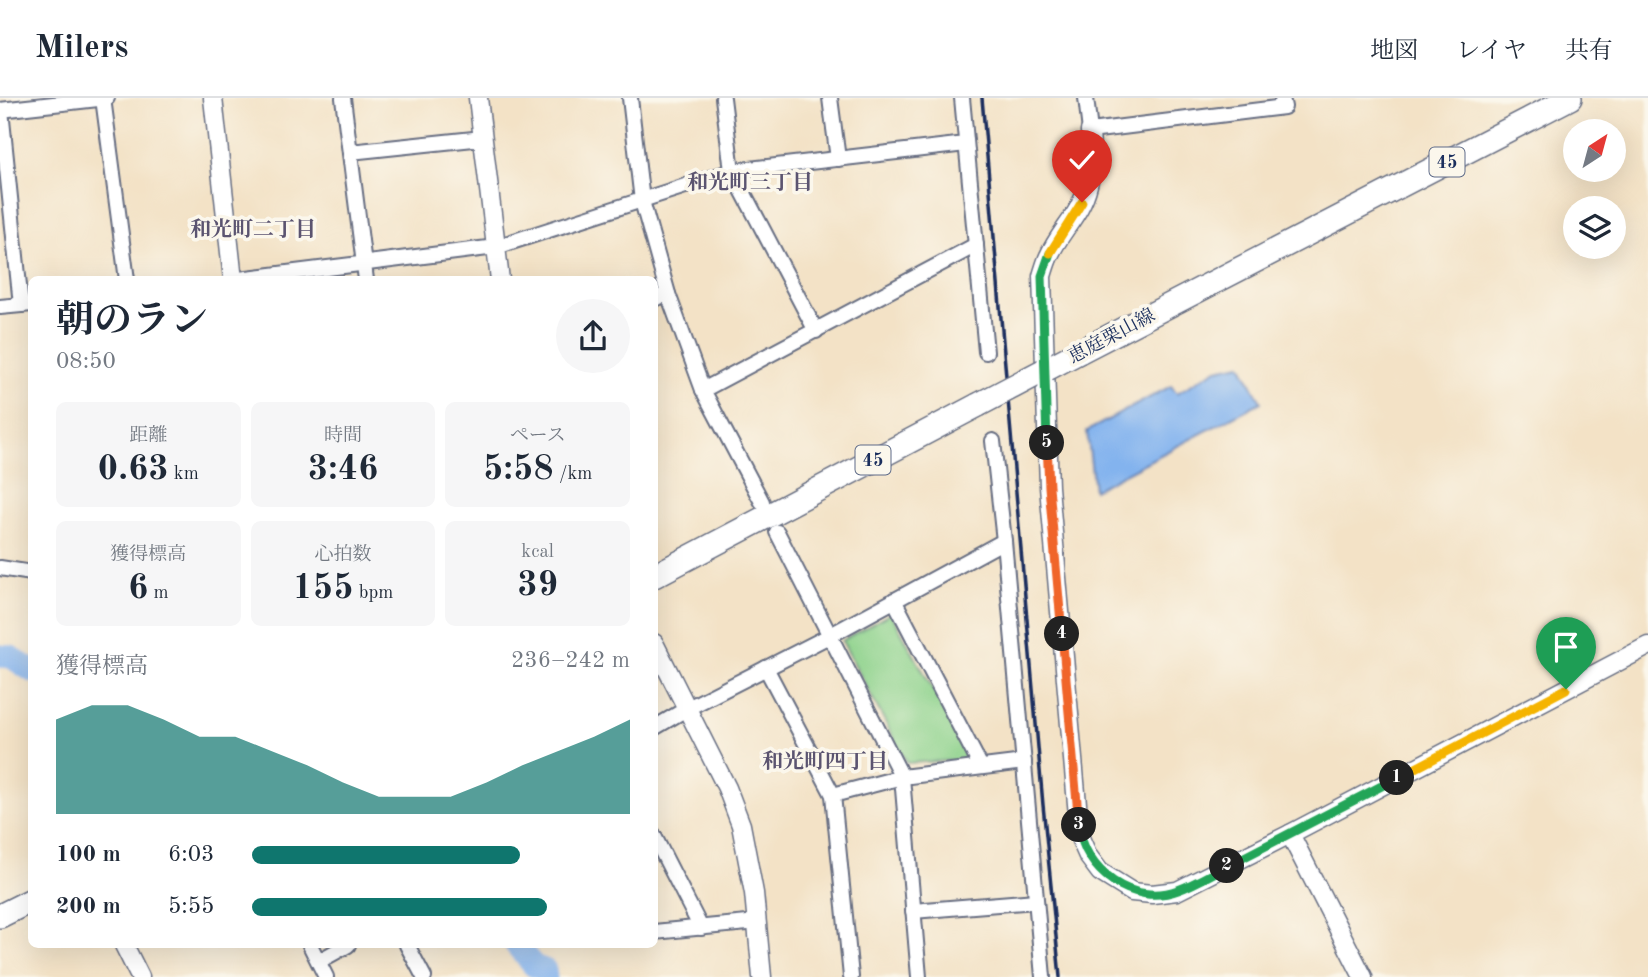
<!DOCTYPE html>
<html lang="ja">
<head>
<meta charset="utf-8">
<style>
  body { margin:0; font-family:"Old Standard TT","Noto Serif JP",serif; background:#f6f6f7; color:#1f2937; height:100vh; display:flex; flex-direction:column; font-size:26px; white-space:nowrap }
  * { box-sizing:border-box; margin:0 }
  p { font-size:23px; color:#747a83 }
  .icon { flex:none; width:38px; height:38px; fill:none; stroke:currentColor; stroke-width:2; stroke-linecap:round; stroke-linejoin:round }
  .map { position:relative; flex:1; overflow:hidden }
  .details { position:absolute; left:28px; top:178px; width:630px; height:672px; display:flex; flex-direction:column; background:#fff; border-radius:10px; box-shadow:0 7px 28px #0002 }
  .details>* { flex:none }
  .needle { width:46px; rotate:36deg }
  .tools { position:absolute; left:1563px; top:21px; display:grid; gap:14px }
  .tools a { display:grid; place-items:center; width:63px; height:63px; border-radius:50%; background:#fff; box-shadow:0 7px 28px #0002; font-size:35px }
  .pin { position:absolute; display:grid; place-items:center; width:60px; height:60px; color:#fff; margin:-72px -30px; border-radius:50% 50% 50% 0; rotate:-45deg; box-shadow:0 0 7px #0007 }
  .pin .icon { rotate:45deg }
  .km { position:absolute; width:35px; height:35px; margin:-18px; border-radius:50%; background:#222; color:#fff; font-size:19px; line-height:35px; text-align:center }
  .round { display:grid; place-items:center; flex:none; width:74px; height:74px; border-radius:37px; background:#f6f6f7 }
  .head { display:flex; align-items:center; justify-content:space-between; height:119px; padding:0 28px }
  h1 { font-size:38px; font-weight:700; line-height:52px }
  .metrics { display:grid; grid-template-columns:repeat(3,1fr); gap:10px; height:119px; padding:7px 28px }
  .metrics div { display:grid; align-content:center; border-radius:10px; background:#f6f6f7; text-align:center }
  .metrics b { font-size:35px; font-weight:700 }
  .metrics small { font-size:19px; font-weight:400 }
  .metrics p { font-size:19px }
  .chart { height:196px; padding:14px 28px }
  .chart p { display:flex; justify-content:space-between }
  .chart svg { width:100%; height:126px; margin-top:7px; fill:#0f766e; opacity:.7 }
  ul { padding:0 28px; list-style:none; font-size:23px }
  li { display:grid; grid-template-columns:112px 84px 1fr; align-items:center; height:52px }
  li i { height:18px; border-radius:9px; background:#0f766e }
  header { display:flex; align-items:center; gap:42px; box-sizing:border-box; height:98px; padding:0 35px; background:#fff; border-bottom:2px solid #e0e1e3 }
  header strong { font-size:33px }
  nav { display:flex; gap:38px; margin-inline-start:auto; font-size:24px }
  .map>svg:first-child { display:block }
</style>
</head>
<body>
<header>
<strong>Milers</strong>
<nav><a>地図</a><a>レイヤ</a><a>共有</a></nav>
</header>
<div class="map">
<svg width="1648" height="879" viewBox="0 0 1648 879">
  <rect width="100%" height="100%" fill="#fbf7ec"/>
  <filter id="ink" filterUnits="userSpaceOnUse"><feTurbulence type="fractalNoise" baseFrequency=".0143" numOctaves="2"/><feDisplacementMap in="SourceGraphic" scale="14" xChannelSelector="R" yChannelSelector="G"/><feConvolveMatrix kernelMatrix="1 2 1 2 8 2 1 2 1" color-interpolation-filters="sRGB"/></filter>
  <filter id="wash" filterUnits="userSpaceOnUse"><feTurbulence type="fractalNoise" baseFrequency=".00686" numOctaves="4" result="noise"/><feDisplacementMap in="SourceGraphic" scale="28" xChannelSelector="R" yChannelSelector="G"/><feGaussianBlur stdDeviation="1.57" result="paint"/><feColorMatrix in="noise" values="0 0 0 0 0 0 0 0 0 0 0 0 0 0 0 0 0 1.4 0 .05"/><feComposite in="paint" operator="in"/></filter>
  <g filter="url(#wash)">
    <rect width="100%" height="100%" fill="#f3e2c6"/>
    <polygon fill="#8dd28b" stroke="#548074" stroke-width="2" points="891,515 968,655 963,662 907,665 842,543"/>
    <polygon fill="#83b3ee" stroke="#4f71a6" stroke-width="2" points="1241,266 1261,304 1094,392 1087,333 1171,288 1177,295 1217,271"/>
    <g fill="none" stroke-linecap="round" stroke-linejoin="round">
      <g stroke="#83b3ee" stroke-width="23">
        <polyline points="0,558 11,559 32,573"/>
        <polyline points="516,847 534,868 545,872 546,879"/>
      </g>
    </g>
  </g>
  <g filter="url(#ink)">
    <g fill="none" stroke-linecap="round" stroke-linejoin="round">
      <defs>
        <g id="minor">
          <polyline points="103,0 127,182"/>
          <polyline points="343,0 366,182"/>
          <polyline points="630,0 642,103 668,196 703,292 762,404"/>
          <polyline points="723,0 732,73 816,233"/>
          <polyline points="830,0 838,61"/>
          <polyline points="962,0 986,254"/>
          <polyline points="1086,0 1090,33 1284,9 1282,0"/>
          <polyline points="0,12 107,0"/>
          <polyline points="1,12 21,207"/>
          <polyline points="350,54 483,40"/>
          <polyline points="231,182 496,149 732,73 966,46"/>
          <polyline points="654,201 668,196"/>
          <polyline points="0,209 32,206"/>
          <polyline points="703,292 976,147"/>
          <polyline points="993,343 1004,443 1043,879"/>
          <polyline points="777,434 902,679 919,879"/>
          <polyline points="0,470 32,475"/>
          <polyline points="894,502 981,669"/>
          <polyline points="766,570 833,697 851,879"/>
          <polyline points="654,630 688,610 829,538 1004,443"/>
          <polyline points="833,697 902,679 1024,664"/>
          <polyline points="654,738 701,830"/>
          <polyline points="913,813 1036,803"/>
          <polyline points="654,834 758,824"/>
          <polyline points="310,847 326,879"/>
          <polyline points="407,847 424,879"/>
          <polyline points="319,863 348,847"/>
        </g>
        <g id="tertiary">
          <polyline points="213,0 233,182"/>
          <polyline points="478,0 500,182"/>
          <path d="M1090,33C1091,51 1093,69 1088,87C1081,116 1060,133 1049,158C1046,164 1044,172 1042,178L1049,389L1080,740L1088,758L1100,774L1132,794L1152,796L1177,793L1290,736"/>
          <polyline points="654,545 727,690 741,727 754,795 762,879"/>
          <polyline points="124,847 140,879"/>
          <polyline points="1363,879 1290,736 1648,548"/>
        </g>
        <g id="primary">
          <polyline points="1079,254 1570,0"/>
          <polyline points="654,478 978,307"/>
          <polyline points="0,818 32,802"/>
        </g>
      </defs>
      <use href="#minor" stroke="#676e82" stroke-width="18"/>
      <use href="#tertiary" stroke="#676e82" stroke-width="21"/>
      <use href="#primary" stroke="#676e82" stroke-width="26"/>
      <use href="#minor" stroke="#fff" stroke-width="14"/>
      <use href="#tertiary" stroke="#fff" stroke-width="18"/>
      <use href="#primary" stroke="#fff" stroke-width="23"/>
      <polyline stroke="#1b2f5e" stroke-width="3.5" points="982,0 1043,707 1060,879"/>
      <defs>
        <polyline id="primary-bridge" points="978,307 1079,254"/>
      </defs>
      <use href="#primary-bridge" stroke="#676e82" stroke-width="26" stroke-linecap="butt"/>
      <use href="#primary-bridge" stroke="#fff" stroke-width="23"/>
    </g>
  </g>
  <g fill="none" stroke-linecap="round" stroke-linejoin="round" filter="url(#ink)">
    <defs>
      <polyline id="split-1" points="1397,680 1566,591"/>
      <polyline id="split-2" points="1227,768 1397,680"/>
      <path id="split-3" d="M1079,727C1083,773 1133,809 1178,792C1195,786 1211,776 1227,768"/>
      <polyline id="split-4" points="1062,536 1079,727"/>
      <polyline id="split-5" points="1047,345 1049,389 1062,536"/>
      <polyline id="split-6" points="1047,345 1042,178 1050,155"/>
      <polyline id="split-7" points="1050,155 1082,104"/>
    </defs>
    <use href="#split-1" stroke="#fff" stroke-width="14"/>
    <use href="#split-2" stroke="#fff" stroke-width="14"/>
    <use href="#split-3" stroke="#fff" stroke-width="14"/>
    <use href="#split-4" stroke="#fff" stroke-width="14"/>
    <use href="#split-5" stroke="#fff" stroke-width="14"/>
    <use href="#split-6" stroke="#fff" stroke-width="14"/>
    <use href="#split-7" stroke="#fff" stroke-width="14"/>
    <use href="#split-1" stroke="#f5b400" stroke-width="9"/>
    <use href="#split-2" stroke="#22a559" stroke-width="9"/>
    <use href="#split-3" stroke="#22a559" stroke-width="9"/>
    <use href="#split-4" stroke="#f0652b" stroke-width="9"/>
    <use href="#split-5" stroke="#f0652b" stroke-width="9"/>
    <use href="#split-6" stroke="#22a559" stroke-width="9"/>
    <use href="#split-7" stroke="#f5b400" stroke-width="9"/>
  </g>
  <g text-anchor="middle" stroke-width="7" stroke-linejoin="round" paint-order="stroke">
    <g fill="#fbf7ec" stroke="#5e6b89" stroke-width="2">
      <rect x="1429.5" y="49.5" width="35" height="29" rx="5"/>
      <rect x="855.5" y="347.5" width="35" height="29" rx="5"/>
    </g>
    <g font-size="18" font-weight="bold" fill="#1b2f5e">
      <text x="1447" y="70">45</text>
      <text x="873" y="368">45</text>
    </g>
    <g font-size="19" fill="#1b2f5e" stroke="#fbf7ec">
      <text transform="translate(1111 237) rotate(-28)" y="7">恵庭栗山線</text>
    </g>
    <g font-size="21" font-weight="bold" fill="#5b5470" stroke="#fbf7ec">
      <text x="750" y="91">和光町三丁目</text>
      <text x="253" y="138">和光町二丁目</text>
      <text x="825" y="670">和光町四丁目</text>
    </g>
  </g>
</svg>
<div class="tools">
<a><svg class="needle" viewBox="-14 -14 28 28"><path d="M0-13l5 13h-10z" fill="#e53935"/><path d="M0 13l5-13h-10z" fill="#747a83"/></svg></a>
<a><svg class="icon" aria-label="layers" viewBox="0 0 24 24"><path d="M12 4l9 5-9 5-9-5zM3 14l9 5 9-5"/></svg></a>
</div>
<div class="pin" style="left:1566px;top:591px;background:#1e9e55"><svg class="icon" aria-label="arrive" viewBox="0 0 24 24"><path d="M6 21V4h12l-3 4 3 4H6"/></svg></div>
<div class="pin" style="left:1082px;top:104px;background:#d93025"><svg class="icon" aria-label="check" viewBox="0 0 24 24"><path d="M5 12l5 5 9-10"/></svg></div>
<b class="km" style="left:1397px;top:680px">1</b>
<b class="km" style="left:1227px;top:768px">2</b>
<b class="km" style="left:1079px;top:727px">3</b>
<b class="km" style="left:1062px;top:536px">4</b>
<b class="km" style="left:1047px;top:345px">5</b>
<section class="details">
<div class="head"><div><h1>朝のラン</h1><p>08:50</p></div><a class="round"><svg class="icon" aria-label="share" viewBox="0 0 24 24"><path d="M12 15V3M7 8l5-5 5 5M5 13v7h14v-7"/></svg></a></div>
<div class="metrics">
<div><p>距離</p><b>0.63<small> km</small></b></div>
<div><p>時間</p><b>3:46</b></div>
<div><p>ペース</p><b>5:58<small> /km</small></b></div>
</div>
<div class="metrics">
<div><p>獲得標高</p><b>6<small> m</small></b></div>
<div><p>心拍数</p><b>155<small> bpm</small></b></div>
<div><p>kcal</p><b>39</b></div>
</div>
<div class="chart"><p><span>獲得標高</span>236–242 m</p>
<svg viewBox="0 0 160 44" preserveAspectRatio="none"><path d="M0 44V11L10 6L20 6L30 11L40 17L50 17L60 22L70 27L80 33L90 38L100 38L110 38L120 33L130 27L140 22L150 17L160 11V44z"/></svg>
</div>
<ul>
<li><b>100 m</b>6:03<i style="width:71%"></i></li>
<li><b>200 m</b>5:55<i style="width:78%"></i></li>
</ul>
</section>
</div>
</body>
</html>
